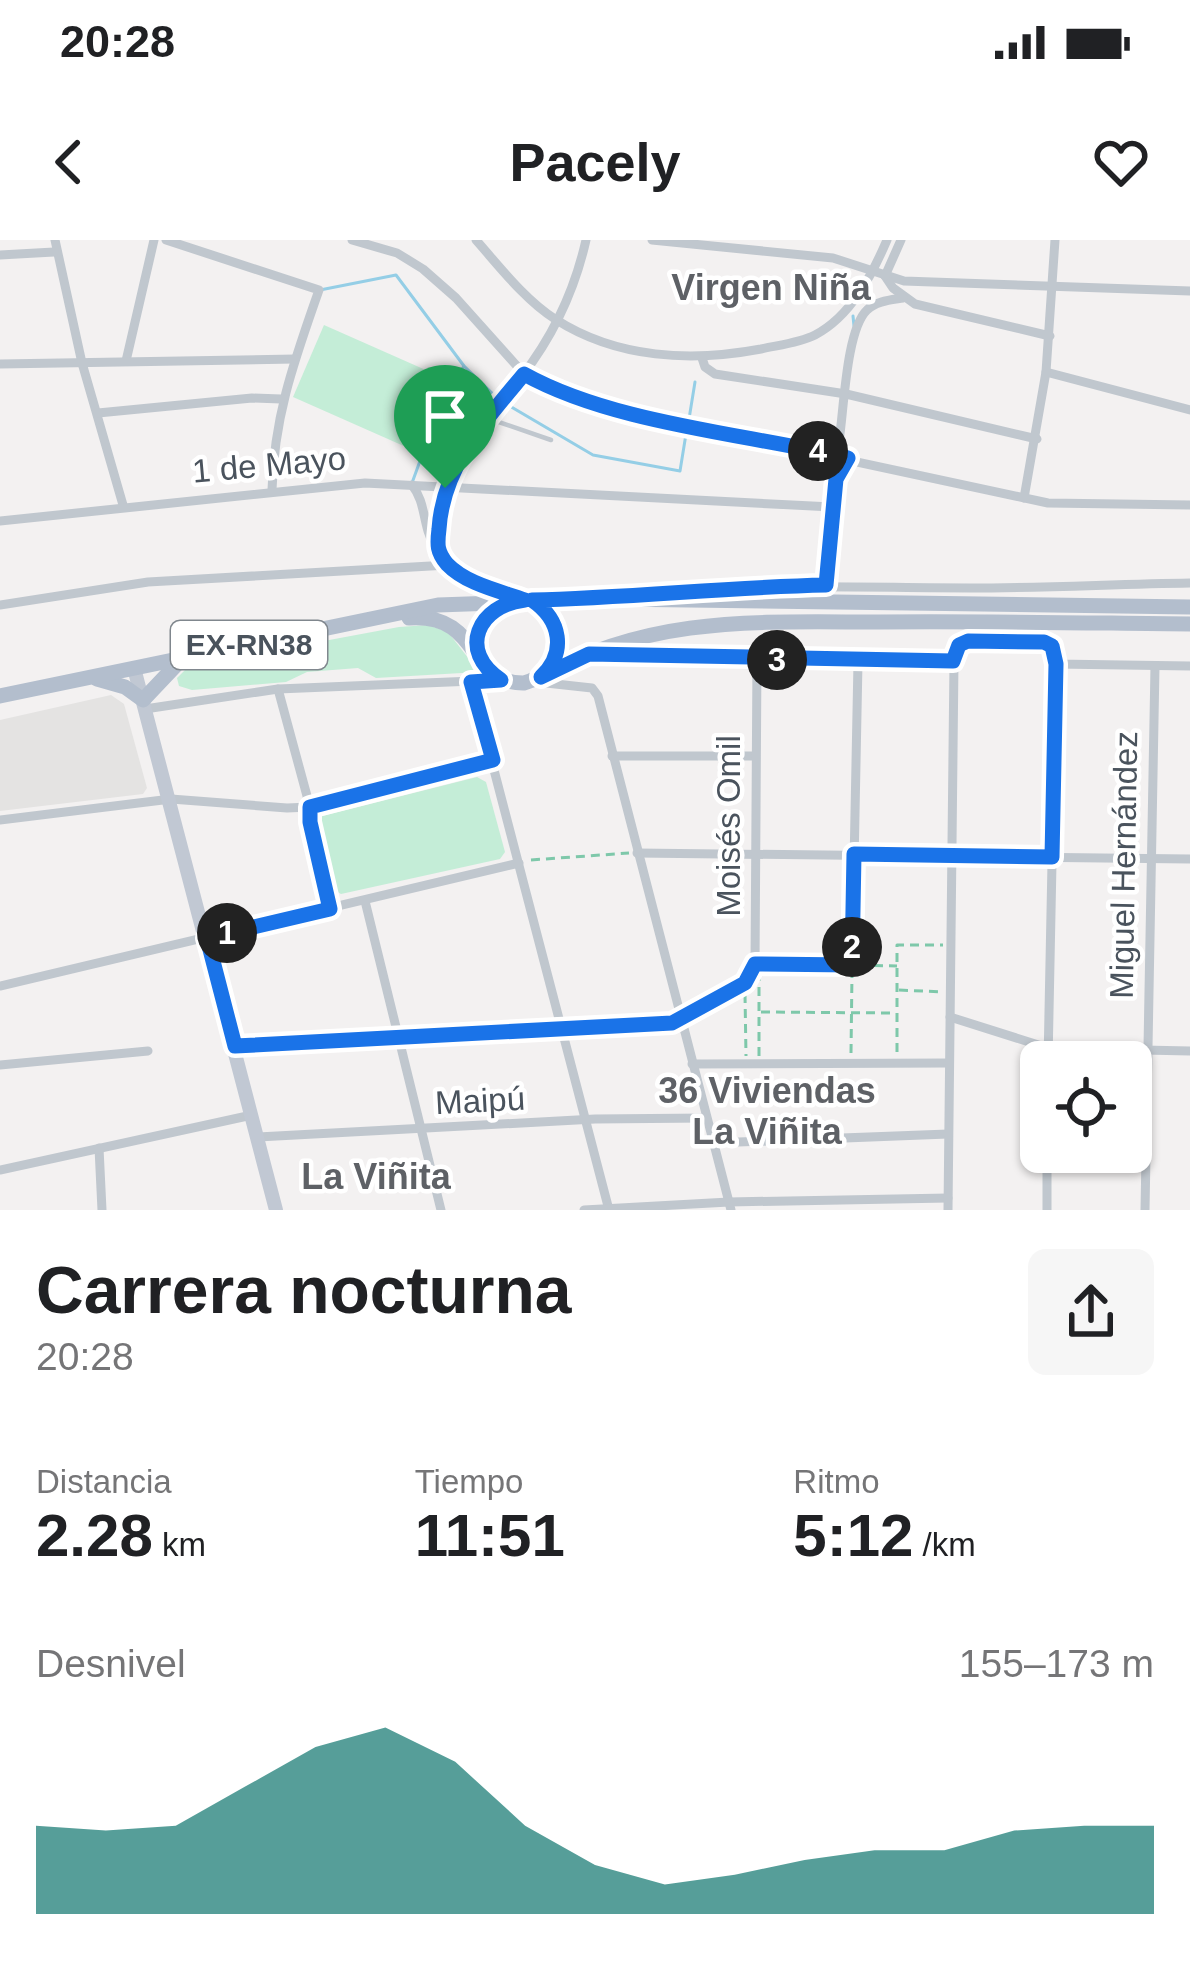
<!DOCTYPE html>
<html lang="es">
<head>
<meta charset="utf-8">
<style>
  body { margin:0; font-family:Helvetica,sans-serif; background:#f6f6f6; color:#202124; height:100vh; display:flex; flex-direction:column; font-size:45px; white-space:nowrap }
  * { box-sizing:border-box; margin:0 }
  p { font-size:39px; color:#757577 }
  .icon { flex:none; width:66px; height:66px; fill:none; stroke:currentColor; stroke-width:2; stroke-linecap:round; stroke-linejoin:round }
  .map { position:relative; height:970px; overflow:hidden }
  .drawer { display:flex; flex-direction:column; background:#fff; flex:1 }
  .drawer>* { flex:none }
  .fabs { position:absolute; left:1020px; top:801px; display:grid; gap:24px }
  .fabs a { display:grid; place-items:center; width:132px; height:132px; border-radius:18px; background:#fff; box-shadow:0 3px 9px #0004; font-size:60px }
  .pin { position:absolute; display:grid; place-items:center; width:102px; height:102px; color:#fff; margin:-123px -51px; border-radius:50% 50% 50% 0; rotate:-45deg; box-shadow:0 0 12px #0007 }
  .pin .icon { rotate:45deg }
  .km { position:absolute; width:60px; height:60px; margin:-30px; border-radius:50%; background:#222; color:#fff; font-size:33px; line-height:60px; text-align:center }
  .round { display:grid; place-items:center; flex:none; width:126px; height:126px; border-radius:18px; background:#f6f6f6 }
  .head { display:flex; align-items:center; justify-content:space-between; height:204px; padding:0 36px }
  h1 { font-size:66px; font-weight:700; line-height:90px }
  .metrics { display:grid; grid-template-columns:repeat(3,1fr); gap:18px; height:204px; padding:12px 36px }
  .metrics div { display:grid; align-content:center }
  .metrics b { font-size:60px; font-weight:700 }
  .metrics small { font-size:33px; font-weight:400 }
  .metrics p { font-size:33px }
  .chart { height:336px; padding:24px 36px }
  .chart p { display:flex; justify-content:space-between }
  .chart svg { width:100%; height:216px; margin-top:12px; fill:#0f766e; opacity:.7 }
  .status { display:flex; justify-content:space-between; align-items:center; height:84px; padding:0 60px; background:#fff; direction:ltr }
  .status svg { height:33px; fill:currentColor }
  header { display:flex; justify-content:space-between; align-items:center; height:156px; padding:0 36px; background:#fff; font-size:54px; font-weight:700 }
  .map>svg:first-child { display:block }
</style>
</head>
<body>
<div class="status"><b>20:28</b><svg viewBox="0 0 49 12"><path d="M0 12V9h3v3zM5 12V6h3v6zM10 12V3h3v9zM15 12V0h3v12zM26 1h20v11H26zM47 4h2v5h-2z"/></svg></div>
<header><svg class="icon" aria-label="back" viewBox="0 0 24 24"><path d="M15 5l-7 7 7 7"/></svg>Pacely<svg class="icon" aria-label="heart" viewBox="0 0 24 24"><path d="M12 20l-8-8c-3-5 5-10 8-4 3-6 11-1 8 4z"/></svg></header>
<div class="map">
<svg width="1190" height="970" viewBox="0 0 1190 970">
  <rect width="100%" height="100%" fill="#f3f1f1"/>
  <polygon fill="#e4e3e2" points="111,455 124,464 147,548 143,554 0,571 0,480"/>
  <g fill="#c4edd7">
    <polygon points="324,85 437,135 406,207 293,157"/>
    <polygon points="428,385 448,392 479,432 376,438 358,428 307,432 286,442 192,450 179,446 177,438 187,428 211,422 399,387"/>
    <polygon points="477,537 486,542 505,612 500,619 341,654 331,648 316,584 322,576"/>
  </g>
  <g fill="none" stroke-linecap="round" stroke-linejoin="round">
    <g stroke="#94cee6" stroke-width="3">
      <polyline points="320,50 396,35 464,126 494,155"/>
      <polyline points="853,76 854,86"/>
      <polyline points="508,165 593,215 680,231 686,194"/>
      <polyline points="689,179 695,142"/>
      <polyline points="412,243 437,174 464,126"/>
    </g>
    <g stroke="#7ec8aa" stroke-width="3" stroke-dasharray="9 6" stroke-linecap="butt">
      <polyline points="531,620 629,613"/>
      <polyline points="764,724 844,725"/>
      <polyline points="859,725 897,726"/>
      <polyline points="899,750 943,752"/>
      <polyline points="745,754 746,816"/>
      <polyline points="761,772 895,773"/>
      <polyline points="897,812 897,705 943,705"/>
      <polyline points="851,813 852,733"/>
      <polyline points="759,816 759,736"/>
    </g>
    <polyline stroke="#c0c7ce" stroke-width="4.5" points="487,178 551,200"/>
    <g stroke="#c0c7ce" stroke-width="9">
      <polyline points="55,0 82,123 123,265"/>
      <path d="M166,0L319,50C295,119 274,175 272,250"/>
      <polyline points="352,0 397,13 423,29 456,58 524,134 560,151 647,177 1048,263 1190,265"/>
      <path d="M476,0C499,26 525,60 555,79C617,119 692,122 761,109C779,105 799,103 815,95C851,76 872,35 887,0"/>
      <polyline points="652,0 833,18 904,41 1190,51"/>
      <polyline points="0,15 54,12"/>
      <polyline points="885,36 893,48 915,64 1050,96"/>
      <polyline points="885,36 901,0"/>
      <polyline points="702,118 705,127 715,134 846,154 1037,199"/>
      <polyline points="126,121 154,0"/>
      <polyline points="0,124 295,119"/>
      <polyline points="1046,132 1190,170"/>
      <polyline points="98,173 252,158 281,159"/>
      <path d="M839,201C844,170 846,90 867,70C876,61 891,60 903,58"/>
      <path d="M412,245C423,259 423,274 428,291C442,334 481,344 520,358"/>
      <polyline points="1024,258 1046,132 1055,0"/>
      <polyline points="0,281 365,243 832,267"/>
      <path d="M437,310C439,288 439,265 447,245C462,203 495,170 522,136C553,96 575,49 586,0"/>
      <polyline points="826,345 836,239"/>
      <path d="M668,353C769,343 869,348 970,348C1043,348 1117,344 1190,343"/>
      <polyline points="0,365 148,342 448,325"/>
      <polyline points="600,414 954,421 954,412 968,401 1044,402 1052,406 1056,424 1190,426"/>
      <polyline points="471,442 609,970"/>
      <polyline points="537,442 592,448 598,456 731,970"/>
      <polyline points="278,449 310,567 310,582 330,669"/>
      <polyline points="145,469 278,449 498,440"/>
      <polyline points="612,516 755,516"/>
      <polyline points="0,580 171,559 287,568 310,567 493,520"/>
      <polyline points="637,613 1190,619"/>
      <polyline points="365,661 441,970"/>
      <polyline points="852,725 858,422"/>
      <polyline points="0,746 519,623"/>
      <polyline points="950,777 1048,808 1190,811"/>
      <polyline points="235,806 672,783 745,743 755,724 757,419"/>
      <polyline points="1048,822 1056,424"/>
      <polyline points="692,824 949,823"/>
      <polyline points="0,825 148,811"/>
      <polyline points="258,897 595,879 706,878"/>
      <polyline points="713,903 948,894"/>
      <polyline points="99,908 102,970"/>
      <polyline points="0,930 252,875"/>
      <polyline points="584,970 729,962 948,958"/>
      <polyline points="948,970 954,421"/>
      <polyline points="1047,970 1047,912"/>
      <polyline points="1145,970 1155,426"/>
    </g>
    <polyline stroke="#c1c8d3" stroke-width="14" points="134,428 276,970"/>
    <g stroke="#b3becd" stroke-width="15">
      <path d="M409,378C483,373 466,444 524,443C567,431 567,385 533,361"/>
      <polyline points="478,413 483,381 503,364"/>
      <path d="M541,437C650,375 758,382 879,382C983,381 1086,383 1190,384"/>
      <polyline points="97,439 125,447 143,460 178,423"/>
      <polyline points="0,456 438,365 613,359 1190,367"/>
    </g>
  </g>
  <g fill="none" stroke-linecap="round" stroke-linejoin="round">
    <defs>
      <path id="route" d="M524,134C614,184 748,194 848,218L836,239L826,345C728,347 630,358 532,360C561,380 567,412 541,437L589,414L953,421L959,405L968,401L1044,402L1052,406L1056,424L1052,617L854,614L852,725L755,724L745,743L672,783L235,806L207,698L330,669L310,582V567L493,520L471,442L501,440C457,411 478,365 525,360C500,351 466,344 447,324C437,312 437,305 439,289C443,226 485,181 524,134Z"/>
    </defs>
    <use href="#route" stroke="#fff" stroke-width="24"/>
    <use href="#route" stroke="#1a73e8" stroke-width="15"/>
  </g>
  <g text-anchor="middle" stroke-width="9" stroke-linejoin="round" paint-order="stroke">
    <rect fill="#fff" stroke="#80878e" stroke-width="3" x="171" y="381" width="156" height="48" rx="9"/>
    <g font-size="30" font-weight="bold" fill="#4a535d">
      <text x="249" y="415">EX-RN38</text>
    </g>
    <g font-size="33" fill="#4a535d" stroke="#fff">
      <text transform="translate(269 224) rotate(-5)" y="12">1 de Mayo</text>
      <text transform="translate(728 586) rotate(-90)" y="12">Moisés Omil</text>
      <text transform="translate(1123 625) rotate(-89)" y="12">Miguel Hernández</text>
      <text transform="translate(480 860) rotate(-3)" y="12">Maipú</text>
    </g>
    <g font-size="36" font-weight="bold" fill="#5e6166" stroke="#fff">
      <text x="771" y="60">Virgen Niña</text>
      <text x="767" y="863">36 Viviendas<tspan x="767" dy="41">La Viñita</tspan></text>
      <text x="376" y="949">La Viñita</text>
    </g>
  </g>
</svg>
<div class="fabs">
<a><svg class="icon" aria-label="locate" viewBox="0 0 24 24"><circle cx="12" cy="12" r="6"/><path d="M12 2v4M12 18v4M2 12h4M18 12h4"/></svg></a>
</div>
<div class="pin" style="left:445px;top:248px;background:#1e9e55"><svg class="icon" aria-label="arrive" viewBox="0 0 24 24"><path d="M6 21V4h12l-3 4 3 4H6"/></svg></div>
<b class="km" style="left:227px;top:693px">1</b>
<b class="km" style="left:852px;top:707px">2</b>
<b class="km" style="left:777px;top:420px">3</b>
<b class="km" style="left:818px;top:211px">4</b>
</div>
<section class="drawer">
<div class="head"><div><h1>Carrera nocturna</h1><p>20:28</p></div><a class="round"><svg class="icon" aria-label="share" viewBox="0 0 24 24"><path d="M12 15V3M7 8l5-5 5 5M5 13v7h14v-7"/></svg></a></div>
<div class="metrics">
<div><p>Distancia</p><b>2.28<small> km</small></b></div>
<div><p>Tiempo</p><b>11:51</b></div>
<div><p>Ritmo</p><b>5:12<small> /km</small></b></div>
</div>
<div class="chart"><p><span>Desnivel</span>155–173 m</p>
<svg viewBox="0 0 160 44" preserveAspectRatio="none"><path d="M0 44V26L10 27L20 26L30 18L40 10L50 6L60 13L70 26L80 34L90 38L100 36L110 33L120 31L130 31L140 27L150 26L160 26V44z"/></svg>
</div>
</section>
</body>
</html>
